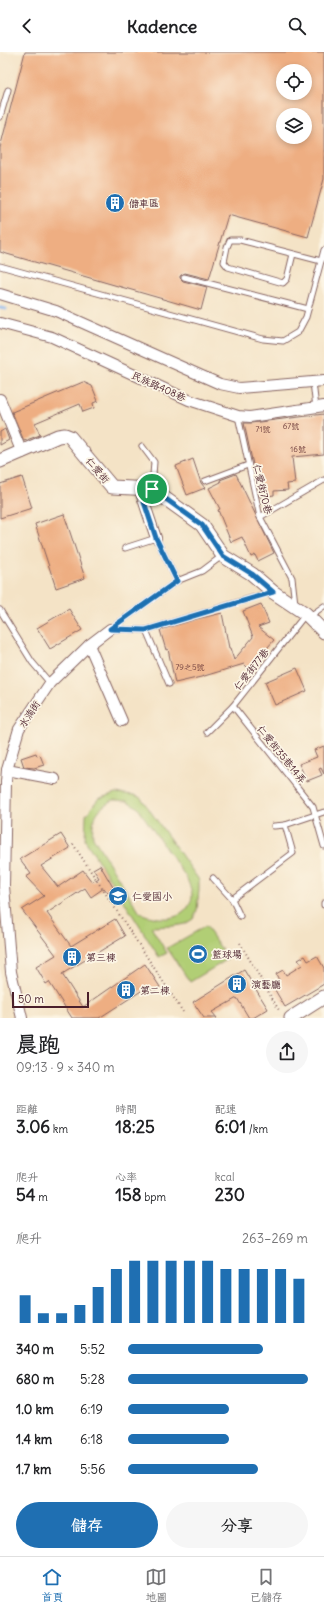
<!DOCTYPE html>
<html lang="zh-TW">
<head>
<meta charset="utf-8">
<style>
  body { margin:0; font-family:Delius,"LXGW WenKai TC",sans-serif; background:#f6f6f6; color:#202124; height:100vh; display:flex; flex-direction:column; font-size:15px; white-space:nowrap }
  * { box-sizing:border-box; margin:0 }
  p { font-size:13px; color:#757577 }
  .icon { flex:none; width:22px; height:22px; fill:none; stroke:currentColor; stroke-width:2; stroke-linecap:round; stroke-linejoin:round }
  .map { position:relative; height:966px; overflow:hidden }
  .side { display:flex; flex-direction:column; background:#fff; flex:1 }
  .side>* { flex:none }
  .fabs { position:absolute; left:276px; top:12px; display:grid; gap:8px }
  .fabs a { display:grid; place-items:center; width:36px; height:36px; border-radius:50%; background:#fff; box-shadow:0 2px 6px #0003; font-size:20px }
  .scale { position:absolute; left:12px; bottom:10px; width:77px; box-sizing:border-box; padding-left:4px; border:2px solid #4a1f2b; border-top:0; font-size:11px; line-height:14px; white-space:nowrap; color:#4a1f2b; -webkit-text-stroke:3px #fcf5e5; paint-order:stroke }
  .pin { position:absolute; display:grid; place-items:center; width:34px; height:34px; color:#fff; margin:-17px; border:2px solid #fff; border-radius:50%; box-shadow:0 1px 4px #0007 }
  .round { display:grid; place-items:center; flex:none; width:42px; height:42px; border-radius:21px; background:#f6f6f6 }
  .overview { display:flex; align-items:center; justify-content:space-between; height:68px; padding:0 16px }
  h1 { font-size:22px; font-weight:800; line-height:30px }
  .metrics { display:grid; grid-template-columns:repeat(3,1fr); gap:6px; height:68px; padding:4px 16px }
  .metrics div { display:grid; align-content:center }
  .metrics b { font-size:17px; font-weight:800 }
  .metrics small { font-size:11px; font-weight:400 }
  .metrics p { font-size:11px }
  .chart { height:112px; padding:8px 16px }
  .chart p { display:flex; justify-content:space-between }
  .chart svg { width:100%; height:72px; margin-top:4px; stroke:#1f6fb2; stroke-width:6 }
  .button { display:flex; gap:8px; margin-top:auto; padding:8px 16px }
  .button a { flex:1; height:46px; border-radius:24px; background:#1f6fb2; color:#fff; font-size:16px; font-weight:800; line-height:46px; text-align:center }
  .button a+a { background:#f6f6f6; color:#202124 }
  ul { padding:0 16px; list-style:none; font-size:13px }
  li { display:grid; grid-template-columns:64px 48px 1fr; align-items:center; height:30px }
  li i { height:10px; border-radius:5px; background:#1f6fb2 }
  header { display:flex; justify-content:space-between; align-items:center; height:52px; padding:0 16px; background:#fff; font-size:18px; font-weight:800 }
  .dock { display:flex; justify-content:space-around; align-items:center; height:56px; border-top:1px solid #e0e0e0; background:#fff; font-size:11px; color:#757577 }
  .dock a { display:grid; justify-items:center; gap:2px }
  .dock .on { color:#1f6fb2 }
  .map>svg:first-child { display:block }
</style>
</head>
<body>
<header><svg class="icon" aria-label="back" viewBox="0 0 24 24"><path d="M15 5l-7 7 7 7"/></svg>Kadence<svg class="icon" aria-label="search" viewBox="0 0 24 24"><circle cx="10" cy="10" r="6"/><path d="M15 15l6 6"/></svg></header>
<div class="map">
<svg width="324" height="966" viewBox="0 0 324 966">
  <rect width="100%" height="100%" fill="#fcf5e5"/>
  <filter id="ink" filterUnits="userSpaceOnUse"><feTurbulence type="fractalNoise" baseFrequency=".025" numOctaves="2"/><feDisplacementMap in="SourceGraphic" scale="8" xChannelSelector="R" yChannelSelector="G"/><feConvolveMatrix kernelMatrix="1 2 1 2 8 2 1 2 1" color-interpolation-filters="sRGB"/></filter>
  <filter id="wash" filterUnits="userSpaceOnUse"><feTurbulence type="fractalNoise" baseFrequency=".012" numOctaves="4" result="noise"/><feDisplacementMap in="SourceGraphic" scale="16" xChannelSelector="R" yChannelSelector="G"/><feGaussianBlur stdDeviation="0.9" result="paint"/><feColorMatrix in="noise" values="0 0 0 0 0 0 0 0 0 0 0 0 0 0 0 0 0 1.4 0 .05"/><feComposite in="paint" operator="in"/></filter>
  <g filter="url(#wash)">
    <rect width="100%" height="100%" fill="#f4e3c6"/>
    <g fill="#b1ce74" stroke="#7e7650" fill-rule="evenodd">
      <path d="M115,741L134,743L141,746L199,828V838L197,858L193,867L185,872L174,874L151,875L167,901L159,905L85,788L86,763L98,747ZM114,748L127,749L137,755L186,825C189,832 194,841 191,849C184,871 156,868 140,861L93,785C91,767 97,755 114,748Z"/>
      <polygon points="206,874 228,907 190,930 167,896"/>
    </g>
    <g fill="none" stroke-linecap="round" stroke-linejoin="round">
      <polyline stroke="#83b4ef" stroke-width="3" points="0,256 6,257"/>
    </g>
    <g id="blocks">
      <g fill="#eeae82" fill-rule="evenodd">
        <path d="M25,0H324V127L308,185L228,163L209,227L185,221L180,224V226L183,229L207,235L201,258L0,200V96ZM283,19H305V41H283ZM283,63H305V85H283Z"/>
        <polygon points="83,330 92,334 98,349 93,351 94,356 83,360 80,352 35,371 40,383 24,389 12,360"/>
        <polygon points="324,362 324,402 292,405 295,431 287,432 288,438 274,439 274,443 260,445 244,371 251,371"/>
        <polygon points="5,377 9,388 0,393 0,380"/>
        <polygon points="193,407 201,431 205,436 187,443 176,414"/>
        <polygon points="236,422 274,501 258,509 255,503 251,505 242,485 231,490 218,458 220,457 209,436 221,430 220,428"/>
        <polygon points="22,425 32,456 0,466 0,432"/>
        <polygon points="64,462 85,526 56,536 35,472"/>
        <polygon points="261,552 269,571 258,575 274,588 249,617 244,612 201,625 175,631 168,597 166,598 160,578 197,567 222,561 229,596 230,596 234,608 253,585 243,559"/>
        <polygon points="69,557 82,578 50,597 37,576"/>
        <polygon points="297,616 307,639 275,653 265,630"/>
        <polygon points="324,694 324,722 321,716 319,717 322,723 307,729 299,712 317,705 314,698"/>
        <polygon points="36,701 37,704 40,703 44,713 34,716 24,715 21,706"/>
        <polygon points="61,782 70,796 41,814 58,835 83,818 92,830 99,826 93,817 100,813 114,837 108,841 104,836 91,845 85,836 47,861 71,894 115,867 125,884 62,922 83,955 145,912 160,935 153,940 149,934 99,966 72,966 49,930 46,932 36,915 56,903 22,858 44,844 26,825 31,822 20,807"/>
        <polygon points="305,904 308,909 317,904 324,916 324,932 285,955 272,933 279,928 276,922 283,918 286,923 302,913 298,908"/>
        <polygon points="244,918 268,957 253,966 249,966 237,946 212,960 217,966 204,966 193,950"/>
      </g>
    </g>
  </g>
  <g filter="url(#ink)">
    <use href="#blocks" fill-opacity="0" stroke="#866461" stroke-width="1"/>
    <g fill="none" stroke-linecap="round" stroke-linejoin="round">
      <defs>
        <g id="service">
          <polyline points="0,65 8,38"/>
          <polyline points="293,202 287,227 283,231 228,215 224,210 227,195 230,188 240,188 321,209"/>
          <polyline points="0,214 263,287 283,289 298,280 306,265 324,198"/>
          <polyline points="184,225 308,257"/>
          <polyline points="313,330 316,356"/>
          <polyline points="238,364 260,465 292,526 295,552"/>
          <polyline points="142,394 154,410 152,436"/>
          <polyline points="205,429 248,413"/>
          <polyline points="260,465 324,428"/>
          <polyline points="125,496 156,486 177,529"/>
          <polyline points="0,558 32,610 50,631"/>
          <polyline points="310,564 324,554"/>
          <polyline points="110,577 146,578 271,540"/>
          <polyline points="110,577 177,529 202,519 222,504"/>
          <polyline points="146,578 169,632"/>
          <polyline points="233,654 313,755 324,794"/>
          <polyline points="207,680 233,654 305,563"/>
          <polyline points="274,774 285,773"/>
          <polyline points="213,826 232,847 293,801 285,773 324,760"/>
          <polyline points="232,847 240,864"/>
          <polyline points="324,851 324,853"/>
        </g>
        <g id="minor">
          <polyline points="0,242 56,259 220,332 239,336 324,329"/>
          <polyline points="0,271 52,285 189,348 238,364 250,365 324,354"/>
          <polyline points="0,347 22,401"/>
          <polyline points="139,435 156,486"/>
          <polyline points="89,593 122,669"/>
          <polyline points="7,718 55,727"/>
          <polyline points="22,966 11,920 4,834 6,730 7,718 19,677 50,631 89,593 110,577"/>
        </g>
        <g id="tertiary">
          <polyline points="0,409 58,384 65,383 70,385 112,435 152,437 202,473 223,504 252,522 273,540 306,562 324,580"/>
          <polyline points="291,966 324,945"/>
        </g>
      </defs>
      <use href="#service" stroke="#866461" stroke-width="7"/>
      <use href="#minor" stroke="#866461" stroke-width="12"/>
      <use href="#tertiary" stroke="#866461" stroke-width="15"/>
      <g stroke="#866461" stroke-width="2" stroke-dasharray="1 3" stroke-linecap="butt">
        <polyline points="73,792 183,960"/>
        <polyline points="240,891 280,960"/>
      </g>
      <use href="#service" stroke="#fff" stroke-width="5"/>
      <use href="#minor" stroke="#fff" stroke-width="10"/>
      <use href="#tertiary" stroke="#fff" stroke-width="13"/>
    </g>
  </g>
  <g fill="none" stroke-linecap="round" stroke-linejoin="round" filter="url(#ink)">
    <defs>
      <polygon id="route" points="139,435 152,437 202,473 223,504 252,522 273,540 146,578 110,577 177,529 156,486"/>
    </defs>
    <use href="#route" stroke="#fff" stroke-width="8"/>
    <use href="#route" stroke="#1f6fb2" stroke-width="5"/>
  </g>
  <defs>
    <symbol id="building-disc" viewBox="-11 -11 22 22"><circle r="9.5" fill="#1f6fb2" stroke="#fcf5e5"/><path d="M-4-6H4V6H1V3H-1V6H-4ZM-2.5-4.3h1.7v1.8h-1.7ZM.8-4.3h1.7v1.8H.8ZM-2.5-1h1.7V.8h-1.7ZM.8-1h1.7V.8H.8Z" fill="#fff"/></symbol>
    <symbol id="school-disc" viewBox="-11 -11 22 22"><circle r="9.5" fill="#1f6fb2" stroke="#fcf5e5"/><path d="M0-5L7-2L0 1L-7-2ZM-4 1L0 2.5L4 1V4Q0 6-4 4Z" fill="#fff"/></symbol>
    <symbol id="stadium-disc" viewBox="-11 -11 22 22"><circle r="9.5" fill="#1f6fb2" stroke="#fcf5e5"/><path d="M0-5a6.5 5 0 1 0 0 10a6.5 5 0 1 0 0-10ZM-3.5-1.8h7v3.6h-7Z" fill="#fff"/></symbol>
  </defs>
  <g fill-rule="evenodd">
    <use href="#building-disc" x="104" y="140" width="22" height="22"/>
    <use href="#school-disc" x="107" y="833" width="22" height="22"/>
    <use href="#stadium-disc" x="187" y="891" width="22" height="22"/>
    <use href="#building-disc" x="61" y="894" width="22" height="22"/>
    <use href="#building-disc" x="226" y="921" width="22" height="22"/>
    <use href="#building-disc" x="115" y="927" width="22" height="22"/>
  </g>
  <g text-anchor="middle" stroke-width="3.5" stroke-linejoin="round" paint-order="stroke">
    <g font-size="8" fill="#734341">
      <text x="291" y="377">67號</text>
      <text x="263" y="380">71號</text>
      <text x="298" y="400">16號</text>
      <text x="190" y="618">79之5號</text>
    </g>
    <g font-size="10" fill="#4a1f2b" stroke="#fcf5e5" text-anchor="start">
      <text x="129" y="155">儲車區</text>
      <text x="132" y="848">仁愛國小</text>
      <text x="212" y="906">籃球場</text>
      <text x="86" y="909">第三棟</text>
      <text x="251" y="936">演藝廳</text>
      <text x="140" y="942">第二棟</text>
    </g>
    <g font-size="10" fill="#4a1f2b" stroke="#fcf5e5">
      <text transform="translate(159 334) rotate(24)" y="4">民族路408巷</text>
      <text transform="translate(98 418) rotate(50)" y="4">仁愛街</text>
      <text transform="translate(263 437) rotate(76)" y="4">仁愛街70巷</text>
      <text transform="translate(251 617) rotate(-52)" y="4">仁愛街77巷</text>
      <text transform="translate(29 662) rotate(-57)" y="4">水湳街</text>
      <text transform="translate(282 702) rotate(51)" y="4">仁愛街35巷14弄</text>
    </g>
  </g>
</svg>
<div class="fabs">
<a><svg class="icon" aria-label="locate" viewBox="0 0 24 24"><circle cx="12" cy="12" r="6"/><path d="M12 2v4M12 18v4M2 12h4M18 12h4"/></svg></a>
<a><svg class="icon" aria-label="layers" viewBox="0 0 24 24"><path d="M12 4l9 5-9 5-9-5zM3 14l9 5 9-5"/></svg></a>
</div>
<div class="scale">50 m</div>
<div class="pin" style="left:152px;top:437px;background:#1e9e55"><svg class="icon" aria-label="arrive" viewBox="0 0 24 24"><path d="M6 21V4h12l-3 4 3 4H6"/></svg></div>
</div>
<section class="side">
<div class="overview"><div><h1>晨跑</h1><p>09:13 · 9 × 340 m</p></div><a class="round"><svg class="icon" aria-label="share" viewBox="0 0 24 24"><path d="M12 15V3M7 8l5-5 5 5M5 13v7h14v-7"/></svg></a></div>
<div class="metrics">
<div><p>距離</p><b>3.06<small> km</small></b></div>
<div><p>時間</p><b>18:25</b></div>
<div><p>配速</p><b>6:01<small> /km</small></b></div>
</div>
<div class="metrics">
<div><p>爬升</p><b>54<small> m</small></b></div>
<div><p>心率</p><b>158<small> bpm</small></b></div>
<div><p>kcal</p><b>230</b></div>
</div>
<div class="chart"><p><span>爬升</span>263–269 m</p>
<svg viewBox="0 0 160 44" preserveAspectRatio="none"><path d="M5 44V27M15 44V38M25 44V38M35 44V33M45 44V22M55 44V11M65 44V6M75 44V6M85 44V6M95 44V6M105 44V6M115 44V11M125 44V11M135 44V11M145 44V11M155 44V17"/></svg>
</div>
<ul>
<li><b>340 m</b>5:52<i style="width:75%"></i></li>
<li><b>680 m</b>5:28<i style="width:100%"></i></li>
<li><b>1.0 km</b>6:19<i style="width:56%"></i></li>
<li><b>1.4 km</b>6:18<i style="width:56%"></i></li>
<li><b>1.7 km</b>5:56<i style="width:72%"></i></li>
</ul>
<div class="button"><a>儲存</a><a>分享</a></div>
</section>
<nav class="dock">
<a class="on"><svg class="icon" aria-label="home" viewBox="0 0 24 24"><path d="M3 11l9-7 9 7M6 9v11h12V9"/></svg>首頁</a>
<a><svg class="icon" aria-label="map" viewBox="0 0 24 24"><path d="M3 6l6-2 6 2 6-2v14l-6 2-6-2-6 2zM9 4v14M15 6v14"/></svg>地圖</a>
<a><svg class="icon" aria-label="saved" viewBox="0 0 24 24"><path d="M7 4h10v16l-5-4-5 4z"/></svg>已儲存</a>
</nav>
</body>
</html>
